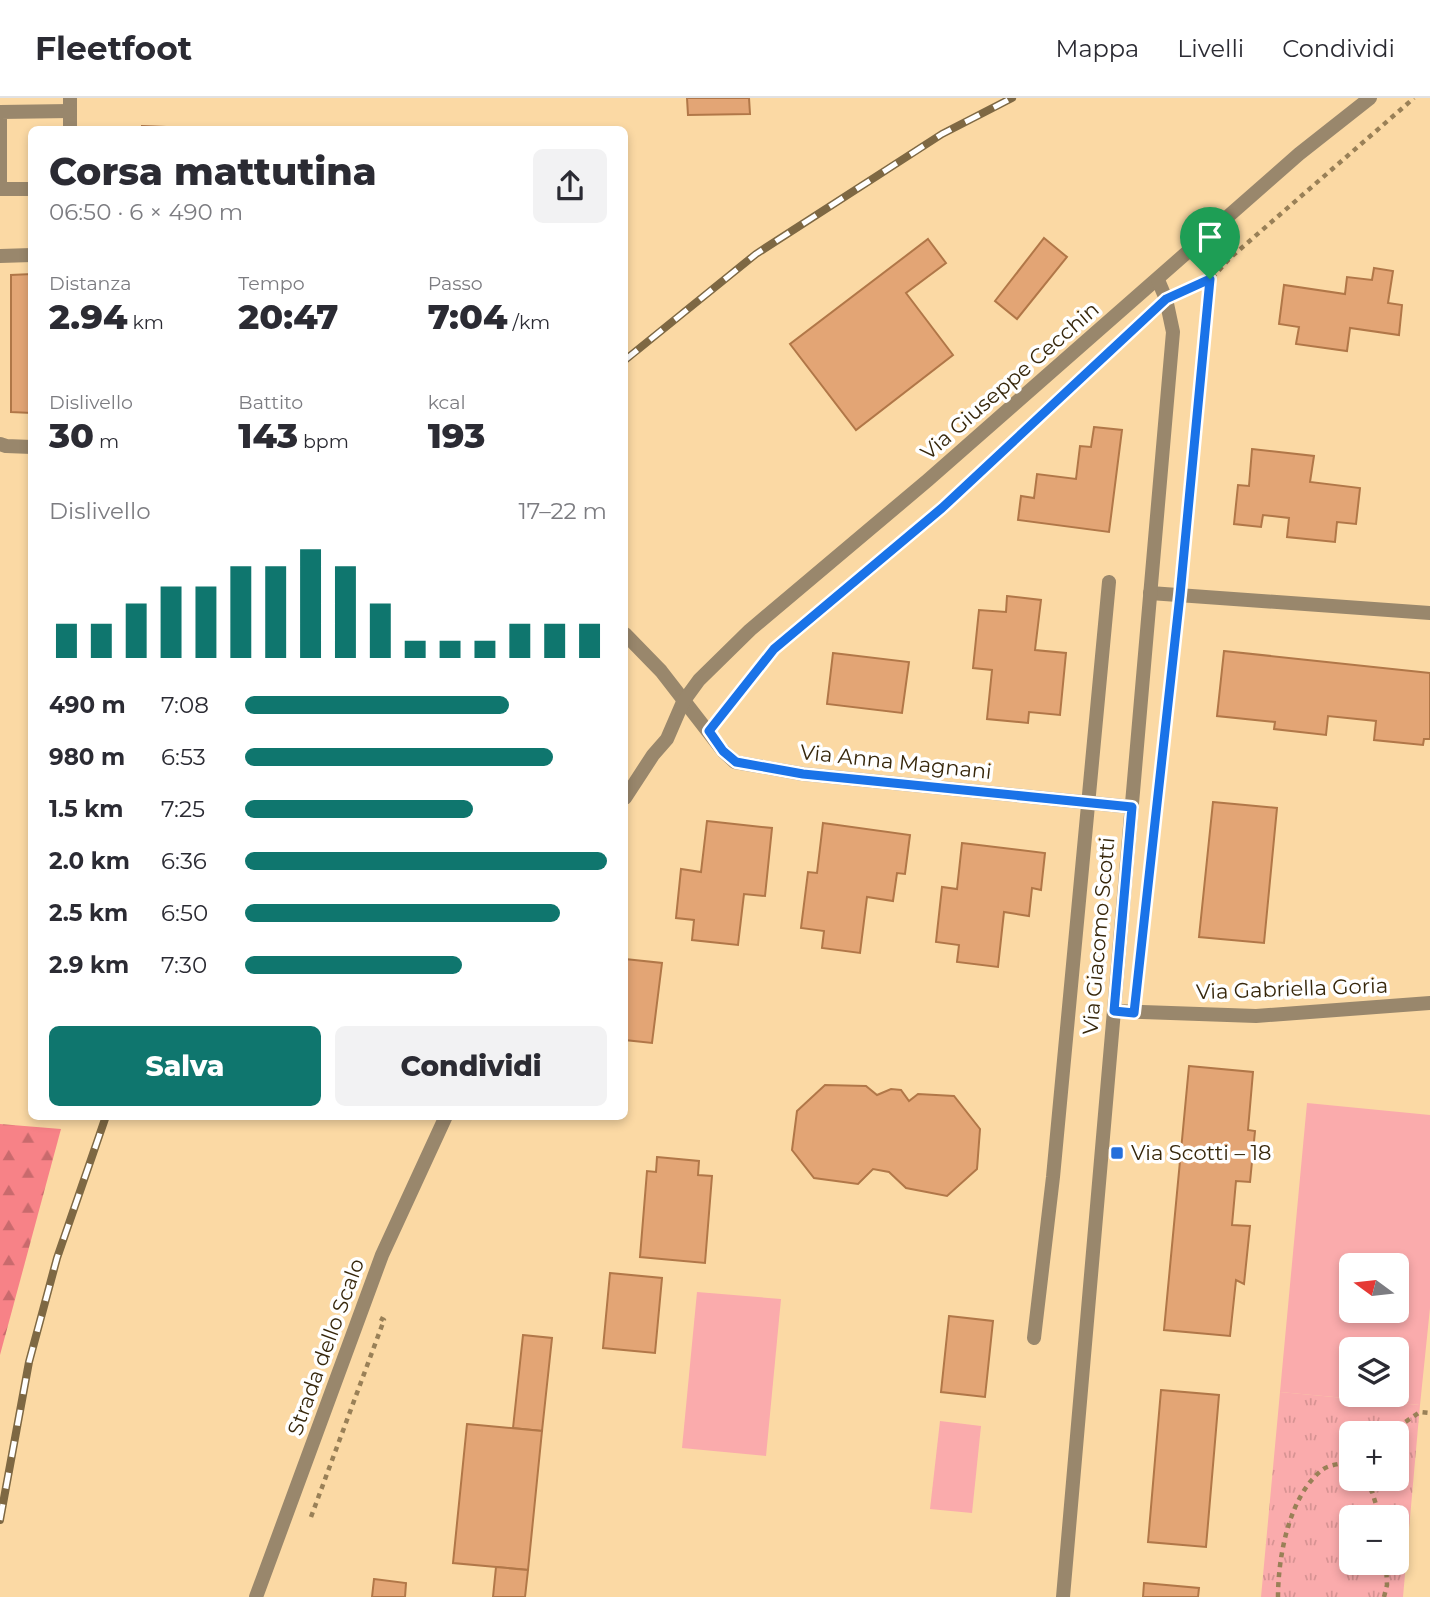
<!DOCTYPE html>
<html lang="it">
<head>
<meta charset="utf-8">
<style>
  body { margin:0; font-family:Montserrat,sans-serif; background:#f2f2f3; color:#2b2b33; height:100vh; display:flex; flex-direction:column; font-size:26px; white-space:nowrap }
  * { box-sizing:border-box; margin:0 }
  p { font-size:23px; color:#7c7c81 }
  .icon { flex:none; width:38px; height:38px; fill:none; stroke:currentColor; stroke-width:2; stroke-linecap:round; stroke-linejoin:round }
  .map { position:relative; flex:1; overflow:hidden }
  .side { position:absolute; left:28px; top:28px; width:600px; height:994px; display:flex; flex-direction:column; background:#fff; border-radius:10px; box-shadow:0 4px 10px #0003 }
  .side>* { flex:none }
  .needle { width:46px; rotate:285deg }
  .controls { position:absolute; left:1339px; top:1155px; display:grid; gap:14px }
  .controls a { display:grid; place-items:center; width:70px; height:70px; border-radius:10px; background:#fff; box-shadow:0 4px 10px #0003; font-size:35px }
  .pin { position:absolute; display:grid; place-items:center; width:60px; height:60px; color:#fff; margin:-72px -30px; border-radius:50% 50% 50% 0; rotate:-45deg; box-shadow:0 0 7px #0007 }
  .pin .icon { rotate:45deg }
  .round { display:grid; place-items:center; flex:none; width:74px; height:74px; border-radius:10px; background:#f2f2f3 }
  .headline { display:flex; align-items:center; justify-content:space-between; height:119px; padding:0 21px }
  h1 { font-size:38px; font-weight:800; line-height:52px }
  .stats { display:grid; grid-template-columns:repeat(3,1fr); gap:10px; height:119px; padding:7px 21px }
  .stats div { display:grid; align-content:center }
  .stats b { font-size:35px; font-weight:800 }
  .stats small { font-size:19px; font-weight:400 }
  .stats p { font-size:19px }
  .chart { height:196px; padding:14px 21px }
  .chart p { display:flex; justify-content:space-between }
  .chart svg { width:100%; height:126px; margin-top:7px; stroke:#0f766e; stroke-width:6 }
  .button { display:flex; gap:14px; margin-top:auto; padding:14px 21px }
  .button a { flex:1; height:80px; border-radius:10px; background:#0f766e; color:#fff; font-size:28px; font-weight:800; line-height:80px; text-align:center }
  .button a+a { background:#f2f2f3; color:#2b2b33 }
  ul { padding:0 21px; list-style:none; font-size:23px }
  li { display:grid; grid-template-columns:112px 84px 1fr; align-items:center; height:52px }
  li i { height:18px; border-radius:9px; background:#0f766e }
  header { display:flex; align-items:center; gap:42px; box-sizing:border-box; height:98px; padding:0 35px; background:#fff; border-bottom:2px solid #e1e1e2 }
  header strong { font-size:33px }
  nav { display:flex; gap:38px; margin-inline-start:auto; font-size:24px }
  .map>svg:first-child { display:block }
</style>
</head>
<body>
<header>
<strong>Fleetfoot</strong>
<nav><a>Mappa</a><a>Livelli</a><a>Condividi</a></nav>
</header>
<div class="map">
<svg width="1430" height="1499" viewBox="0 0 1430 1499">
  <defs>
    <pattern id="forest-firs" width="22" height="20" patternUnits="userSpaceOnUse" patternTransform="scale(1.75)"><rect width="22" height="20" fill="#f78287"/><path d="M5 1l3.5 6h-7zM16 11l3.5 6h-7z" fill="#c96a6d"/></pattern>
    <pattern id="park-tufts" width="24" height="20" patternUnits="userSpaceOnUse" patternTransform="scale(1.75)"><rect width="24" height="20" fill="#faabac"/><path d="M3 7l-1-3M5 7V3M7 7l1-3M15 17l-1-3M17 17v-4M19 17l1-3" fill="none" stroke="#d79393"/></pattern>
  </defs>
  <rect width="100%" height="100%" fill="#fbd9a4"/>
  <g fill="#faabac" fill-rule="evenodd">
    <path d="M1307,1005L1430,1017V1210L1420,1307L1280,1294ZM1351,1167H1396V1213H1351ZM1351,1251H1396V1297H1351Z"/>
    <polygon points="697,1194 781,1201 766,1358 682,1350"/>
    <polygon points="940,1323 981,1328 972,1415 930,1411"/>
  </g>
  <polygon fill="url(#forest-firs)" points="0,1026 61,1031 0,1257"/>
  <path fill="url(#park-tufts)" fill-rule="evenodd" d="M1280,1294L1420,1307L1403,1499H1261ZM1351,1335H1396V1381H1351ZM1351,1419H1396V1465H1351Z"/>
  <g fill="#e3a575" stroke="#b17748" stroke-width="2">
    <polygon points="687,0 749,0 750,16 688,17"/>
    <polygon points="142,28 190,30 190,32 142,32"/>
    <polygon points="1044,140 1067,159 1017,221 995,203"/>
    <polygon points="928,141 946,165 906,195 953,257 856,332 790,246"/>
    <polygon points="1374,170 1393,173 1388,205 1402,207 1399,237 1350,230 1347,253 1296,246 1299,229 1279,226 1284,187 1345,196 1347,179 1372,182"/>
    <polygon points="32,176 32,315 11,314 11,177"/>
    <polygon points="1094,329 1122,332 1109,434 1018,422 1021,398 1034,400 1037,376 1076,381 1080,348 1091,349"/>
    <polygon points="1252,351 1314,358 1310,384 1360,390 1356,426 1337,424 1335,444 1287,439 1289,420 1263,417 1261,429 1234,426 1238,387 1249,388"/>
    <polygon points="1007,498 1041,502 1035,552 1066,555 1060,617 1029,614 1028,625 987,621 992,572 973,570 979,512 1006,514"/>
    <polygon points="1224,553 1430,575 1430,641 1424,641 1423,647 1374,642 1376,623 1328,618 1326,637 1274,631 1275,624 1217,618"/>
    <polygon points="833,555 909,564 902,615 827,606"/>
    <polygon points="1213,704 1277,710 1264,845 1199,839"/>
    <polygon points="707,723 772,730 765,798 744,796 738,847 692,842 694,822 676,820 681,771 701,774"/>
    <polygon points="823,725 910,737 905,776 897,775 893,803 867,799 860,855 822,850 824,833 801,830 808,774 817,775"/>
    <polygon points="962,745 1045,755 1041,792 1032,790 1029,818 1004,814 998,869 957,864 959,847 936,844 942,789 957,791"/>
    <polygon points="625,861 662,865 652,945 625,942"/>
    <polygon points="1189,968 1253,974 1248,1032 1255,1033 1250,1084 1236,1083 1232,1127 1250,1128 1244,1186 1236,1182 1230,1238 1164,1232"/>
    <polygon points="825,987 866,988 877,997 891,991 901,992 909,1003 918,996 954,998 980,1031 977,1071 947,1098 906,1090 889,1074 873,1071 858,1086 814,1080 792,1052 797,1013"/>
    <polygon points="657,1059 699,1063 698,1077 712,1078 705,1165 640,1159 647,1073 656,1074"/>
    <polygon points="610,1175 662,1180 655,1255 603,1250"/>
    <polygon points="949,1218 993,1223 985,1299 941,1294"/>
    <polygon points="523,1237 552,1240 542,1333 513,1330"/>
    <polygon points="1161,1292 1219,1297 1206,1449 1148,1444"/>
    <polygon points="467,1326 542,1333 528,1472 453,1465"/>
    <polygon points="496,1469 528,1472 525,1499 493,1499"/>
    <polygon points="374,1481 406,1485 405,1499 372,1499"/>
    <polygon points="1144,1485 1199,1490 1198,1499 1143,1499"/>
  </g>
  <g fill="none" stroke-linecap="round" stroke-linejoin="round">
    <g stroke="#998057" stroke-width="4.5" stroke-dasharray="5 5" stroke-linecap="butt">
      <polyline points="1183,194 1210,182"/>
      <polyline points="1182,478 1211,181 1230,160 1414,0"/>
      <polyline points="721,619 774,552 941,410 1106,257"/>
      <polyline points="1151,759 1178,518"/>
      <polyline points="1389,1335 1420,1314 1430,1315"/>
      <polyline points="1368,1381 1380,1419"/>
      <polyline points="311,1419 384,1222 380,1220"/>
      <path d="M1278,1499C1278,1459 1289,1398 1322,1372C1328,1367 1340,1366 1348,1364L1351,1366"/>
      <polyline points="1384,1499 1387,1487 1386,1465"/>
    </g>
    <g stroke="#99876c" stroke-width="14">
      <polyline points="70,32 70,0"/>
      <polyline points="32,91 0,91 0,14 70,13"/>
      <polyline points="0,158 32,157"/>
      <polyline points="0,346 6,348 32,349"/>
      <polyline points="1150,495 1430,515"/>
      <polyline points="625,536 661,573 723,653 735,664 803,676 1132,709"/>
      <polyline points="625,700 653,657 667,641 683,604 699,582 750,532 928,382 1299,56 1370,0"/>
      <polyline points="1114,913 1256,918 1430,905"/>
      <polyline points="1034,1240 1053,1079 1109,484"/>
      <polyline points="256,1499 382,1157 446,1018"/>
      <polyline points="1063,1499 1173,234 1166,201 1158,182"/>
    </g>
    <defs>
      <g id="rail">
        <polyline points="625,262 756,156 942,36 1012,0"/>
        <polyline points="0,1422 29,1264 57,1160 106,1018"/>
      </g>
    </defs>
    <use href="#rail" stroke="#7e6843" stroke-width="8"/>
    <use href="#rail" stroke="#fff" stroke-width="5" stroke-dasharray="16" stroke-linecap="butt"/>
  </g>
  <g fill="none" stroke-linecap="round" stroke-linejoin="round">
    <defs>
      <polygon id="route" points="1210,181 1180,497 1134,915 1114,913 1132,709 803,676 736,664 723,653 709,633 774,551 942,410 1166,201"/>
    </defs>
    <use href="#route" stroke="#fff" stroke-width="14"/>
    <use href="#route" stroke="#1a73e8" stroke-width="9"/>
  </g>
  <rect fill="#246fdb" stroke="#fff" stroke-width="2.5" x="1110" y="1048" width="14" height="14" rx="3.5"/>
  <g text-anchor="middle" stroke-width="7" stroke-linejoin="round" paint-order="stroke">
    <g font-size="21" fill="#37270b" stroke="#fff">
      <text transform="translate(1010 283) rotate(-41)" y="7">Via Giuseppe Cecchin</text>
      <text transform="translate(896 664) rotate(6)" y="7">Via Anna Magnani</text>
      <text transform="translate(1099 838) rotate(-85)" y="7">Via Giacomo Scotti</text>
      <text transform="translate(1292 891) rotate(-2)" y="7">Via Gabriella Goria</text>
      <text transform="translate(326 1249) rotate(-70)" y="7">Strada dello Scalo</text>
    </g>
    <g font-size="21" fill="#37270b" stroke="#fff" text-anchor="start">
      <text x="1131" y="1062">Via Scotti – 18</text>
    </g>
  </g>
</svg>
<div class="controls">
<a><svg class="needle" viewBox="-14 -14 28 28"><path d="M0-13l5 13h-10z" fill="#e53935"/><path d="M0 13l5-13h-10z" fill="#7c7c81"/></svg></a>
<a><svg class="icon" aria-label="layers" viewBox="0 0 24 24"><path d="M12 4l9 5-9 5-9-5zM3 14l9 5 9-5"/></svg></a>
<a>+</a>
<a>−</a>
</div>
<div class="pin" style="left:1210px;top:181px;background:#1e9e55"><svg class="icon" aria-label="arrive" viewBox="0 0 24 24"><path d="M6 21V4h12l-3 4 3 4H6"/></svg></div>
<section class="side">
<div class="headline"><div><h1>Corsa mattutina</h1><p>06:50 · 6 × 490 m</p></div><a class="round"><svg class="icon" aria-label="share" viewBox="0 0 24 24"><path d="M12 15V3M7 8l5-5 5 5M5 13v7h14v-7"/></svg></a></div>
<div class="stats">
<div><p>Distanza</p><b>2.94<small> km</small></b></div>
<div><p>Tempo</p><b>20:47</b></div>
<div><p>Passo</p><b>7:04<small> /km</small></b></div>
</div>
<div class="stats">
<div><p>Dislivello</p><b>30<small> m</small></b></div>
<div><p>Battito</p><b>143<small> bpm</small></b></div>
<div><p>kcal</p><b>193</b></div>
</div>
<div class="chart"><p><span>Dislivello</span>17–22 m</p>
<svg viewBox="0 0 160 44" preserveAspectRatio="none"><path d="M5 44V32M15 44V32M25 44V25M35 44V19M45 44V19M55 44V12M65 44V12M75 44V6M85 44V12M95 44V25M105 44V38M115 44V38M125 44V38M135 44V32M145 44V32M155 44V32"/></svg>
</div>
<ul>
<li><b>490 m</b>7:08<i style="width:73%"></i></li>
<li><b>980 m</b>6:53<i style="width:85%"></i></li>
<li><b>1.5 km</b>7:25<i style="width:63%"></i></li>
<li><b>2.0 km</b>6:36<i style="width:100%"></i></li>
<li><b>2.5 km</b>6:50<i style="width:87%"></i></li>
<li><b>2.9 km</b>7:30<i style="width:60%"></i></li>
</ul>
<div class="button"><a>Salva</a><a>Condividi</a></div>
</section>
</div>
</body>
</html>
